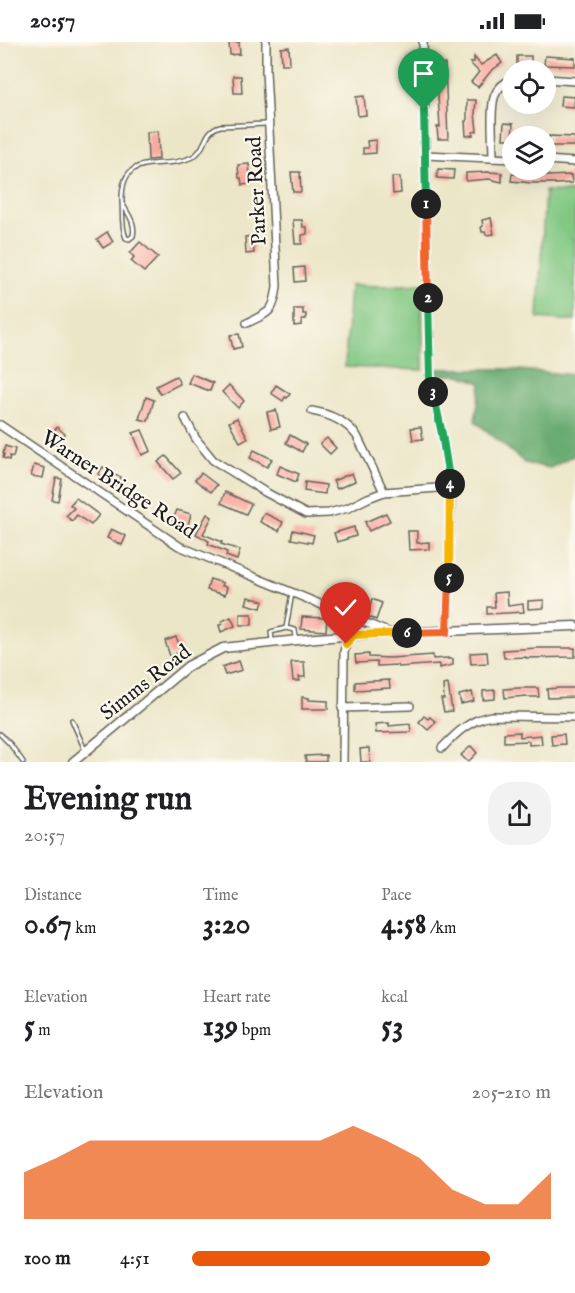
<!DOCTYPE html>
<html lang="en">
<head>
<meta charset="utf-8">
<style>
  body { margin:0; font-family:"IM FELL English",serif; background:#f2f2f2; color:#202124; height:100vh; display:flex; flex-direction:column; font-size:22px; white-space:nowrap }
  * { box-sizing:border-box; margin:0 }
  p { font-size:20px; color:#757577 }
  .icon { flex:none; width:33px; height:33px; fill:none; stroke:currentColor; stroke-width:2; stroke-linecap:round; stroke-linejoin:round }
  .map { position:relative; height:720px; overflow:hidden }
  .panel { display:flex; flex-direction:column; background:#fff; flex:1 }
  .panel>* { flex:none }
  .tools { position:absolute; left:502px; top:18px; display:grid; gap:12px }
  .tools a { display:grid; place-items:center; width:54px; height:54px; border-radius:50%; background:#fff; box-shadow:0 6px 24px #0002; font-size:30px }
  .pin { position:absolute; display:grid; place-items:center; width:51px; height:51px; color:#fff; margin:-62px -26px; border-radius:50% 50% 50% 0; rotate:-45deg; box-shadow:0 0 6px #0007 }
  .pin .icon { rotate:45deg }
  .km { position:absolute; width:30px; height:30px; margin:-15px; border-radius:50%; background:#222; color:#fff; font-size:16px; line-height:30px; text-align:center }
  .round { display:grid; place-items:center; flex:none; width:63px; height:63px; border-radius:24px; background:#f2f2f2 }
  .head { display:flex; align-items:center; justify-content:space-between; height:102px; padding:0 24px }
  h1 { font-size:33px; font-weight:700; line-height:45px }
  .figures { display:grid; grid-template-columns:repeat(3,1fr); gap:9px; height:102px; padding:6px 24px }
  .figures div { display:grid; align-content:center }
  .figures b { font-size:30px; font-weight:700 }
  .figures small { font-size:16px; font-weight:400 }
  .figures p { font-size:16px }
  .chart { height:168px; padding:12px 24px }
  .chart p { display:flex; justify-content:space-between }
  .chart svg { width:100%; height:108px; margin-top:6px; fill:#ea580c; opacity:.7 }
  ul { padding:0 24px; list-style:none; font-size:20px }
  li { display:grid; grid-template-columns:96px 72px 1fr; align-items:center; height:45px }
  li i { height:15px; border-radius:8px; background:#ea580c }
  .status { display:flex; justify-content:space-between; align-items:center; height:42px; padding:0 30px; background:#fff; direction:ltr }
  .status svg { height:16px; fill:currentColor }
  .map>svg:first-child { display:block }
</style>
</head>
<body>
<div class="status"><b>20:57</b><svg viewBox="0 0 49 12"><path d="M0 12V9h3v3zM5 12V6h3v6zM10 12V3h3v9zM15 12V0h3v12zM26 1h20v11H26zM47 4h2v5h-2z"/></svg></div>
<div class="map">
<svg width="575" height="720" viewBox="0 0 575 720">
  <rect width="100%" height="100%" fill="#fbf7ec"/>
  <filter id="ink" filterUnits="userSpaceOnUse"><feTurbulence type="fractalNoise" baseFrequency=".0167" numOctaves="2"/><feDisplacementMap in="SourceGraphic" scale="12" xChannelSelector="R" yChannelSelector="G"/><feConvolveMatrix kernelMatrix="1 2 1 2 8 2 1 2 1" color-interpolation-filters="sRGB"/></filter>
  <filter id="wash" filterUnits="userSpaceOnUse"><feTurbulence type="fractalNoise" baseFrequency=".008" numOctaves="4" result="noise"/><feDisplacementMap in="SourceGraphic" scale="24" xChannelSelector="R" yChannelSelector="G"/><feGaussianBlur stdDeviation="1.35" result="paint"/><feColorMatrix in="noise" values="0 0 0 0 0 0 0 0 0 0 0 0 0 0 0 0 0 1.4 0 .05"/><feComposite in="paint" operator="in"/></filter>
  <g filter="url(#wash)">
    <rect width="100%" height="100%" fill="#ece6c8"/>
    <g fill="#82c883" stroke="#4f7250" stroke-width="1.5">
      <polygon points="545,149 575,150 575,279 538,276"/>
      <polygon points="422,242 423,328 345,325 350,243 381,244"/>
    </g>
    <polygon fill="#69ac71" stroke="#426446" stroke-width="1.5" points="434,327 508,327 575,333 575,413 550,426 525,421 475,379 481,341 460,333 435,333"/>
    <g id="blocks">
      <g fill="#f9a79e">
        <polygon points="229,0 239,0 240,12 230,13"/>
        <polygon points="289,5 290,22 282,22 281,6"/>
        <polygon points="497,13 502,21 491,29 478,45 471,40 479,30 470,21 474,20 474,15 481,23"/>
        <rect x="517" y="14" width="14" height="10"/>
        <polygon points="545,14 575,16 575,24 544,23"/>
        <polygon points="445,22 448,97 438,97 437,85 440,85 436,23"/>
        <polygon points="233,34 241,34 242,51 234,51"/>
        <polygon points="364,54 366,73 358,74 356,55"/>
        <polygon points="561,54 575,55 574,65 560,64"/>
        <polygon points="467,58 476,58 475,71 477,89 473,90 473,93 466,94 465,79 467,79"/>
        <polygon points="504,81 513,82 512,97 503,97"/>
        <polygon points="158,89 159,117 148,118 147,90"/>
        <polygon points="549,94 575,95 575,104 549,104"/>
        <polygon points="376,98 376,111 363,112 363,106 368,106 367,99"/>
        <polygon points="249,122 251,142 242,143 241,136 239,136 238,123"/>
        <polygon points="438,127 454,128 453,137 437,136"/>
        <polygon points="291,130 300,130 301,150 293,150"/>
        <polygon points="489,130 502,131 502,140 489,137 466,139 466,131"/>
        <polygon points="519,131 529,133 548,133 548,134 571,133 572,141 555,142 555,141 532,141 511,139 512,132 519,132"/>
        <polygon points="392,135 400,135 401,151 393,152"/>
        <polygon points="491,176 494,192 486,193 485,190 482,190 481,185 483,184 482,178"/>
        <polygon points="293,178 302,178 303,185 307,185 307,192 302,193 302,202 295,202"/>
        <polygon points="107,190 113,200 103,206 97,197"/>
        <polygon points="253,194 254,211 246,212 245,195"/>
        <polygon points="140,200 158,215 144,230 131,219 134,215 130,211"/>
        <polygon points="304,225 305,239 295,240 294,226"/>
        <polygon points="294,267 303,267 303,272 306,272 306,277 302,277 302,283 294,284"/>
        <polygon points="239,292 242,305 233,307 230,293"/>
        <polygon points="192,332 213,341 210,349 188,341"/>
        <polygon points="176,334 180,342 160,352 156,344"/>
        <polygon points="229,343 244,359 238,366 222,350"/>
        <polygon points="276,343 290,352 287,356 285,355 283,359 271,351"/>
        <polygon points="146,355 154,358 148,379 139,377"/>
        <polygon points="276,368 280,385 271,387 267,370"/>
        <polygon points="237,376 248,396 240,400 229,380"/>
        <polygon points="57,385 65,392 57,403 48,397"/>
        <polygon points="421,385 423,397 413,398 411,386"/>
        <polygon points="142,388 151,409 142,413 133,391"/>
        <polygon points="290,393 306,402 302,410 286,401"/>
        <polygon points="327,396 336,406 330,412 320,402"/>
        <polygon points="5,404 15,407 13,415 10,414 9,418 3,416 4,412 3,411"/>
        <polygon points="254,408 272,417 267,425 250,416"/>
        <polygon points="166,414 181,431 173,437 158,420"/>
        <polygon points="34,423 45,426 43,436 31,434"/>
        <polygon points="280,424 299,432 296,440 277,432"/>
        <polygon points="103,425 109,428 107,431 121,435 119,444 111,442 111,440 98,432"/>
        <polygon points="201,431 217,443 211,450 195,438"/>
        <polygon points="352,431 355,439 337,447 333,439"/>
        <polygon points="56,436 62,437 58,459 52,458"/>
        <polygon points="305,440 326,443 325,452 304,449"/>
        <polygon points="225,450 251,462 246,472 221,461"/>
        <polygon points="76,456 99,473 91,483 77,473 72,479 66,474 74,466 70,463"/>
        <polygon points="177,468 191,472 187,487 179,485 180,483 172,480"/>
        <polygon points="264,471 283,480 279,489 260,480"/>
        <polygon points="386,471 390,479 369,489 365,480"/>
        <polygon points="207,472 212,475 203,492 222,500 221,502 240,508 237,518 226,514 227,510 208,502 209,499 196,492"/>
        <polygon points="354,485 356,494 337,500 334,491"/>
        <polygon points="111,487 126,494 122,503 107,496"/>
        <polygon points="293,488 314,493 312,501 291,497"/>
        <polygon points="408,489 417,489 417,501 429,500 429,507 409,508"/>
        <polygon points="210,537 223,541 222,544 227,545 225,553 207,548"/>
        <polygon points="507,550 508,564 523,562 524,570 487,572 487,565 495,565 494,551"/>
        <polygon points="248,555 263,559 261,566 246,562"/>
        <polygon points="372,557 382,561 376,578 367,574"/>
        <polygon points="544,558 544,566 528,567 528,559"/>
        <rect x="240" y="572" width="12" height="11"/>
        <polygon points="231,575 235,584 221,590 219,583 223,582 222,579"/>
        <polygon points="302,575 327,576 326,589 301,587"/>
        <polygon points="176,595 182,609 170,614 165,599"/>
        <polygon points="538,606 575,606 575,615 526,616 526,615 504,616 503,608"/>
        <polygon points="487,610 488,621 471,622 470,611"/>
        <polygon points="369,612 369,615 390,616 433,613 433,617 448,616 448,617 453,617 453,623 439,626 439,622 398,625 397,623 377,624 377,620 356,621 355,613"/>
        <polygon points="239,619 242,628 225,633 222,625"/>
        <polygon points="291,620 304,620 305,635 299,635 300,639 293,639"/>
        <polygon points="389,638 390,646 355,648 355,640"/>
        <polygon points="448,642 452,669 444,670 441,657 444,657 443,643"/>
        <polygon points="518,646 538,646 539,655 526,655 526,654 505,656 504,647"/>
        <polygon points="559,646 575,646 575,655 548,656 547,647"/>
        <polygon points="495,648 495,657 483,658 483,649"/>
        <polygon points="472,650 474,659 461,662 459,653"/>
        <polygon points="302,655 309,656 309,658 328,659 328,667 302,667"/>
        <polygon points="424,674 428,677 430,675 436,680 428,688 419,680"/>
        <polygon points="389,681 389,684 410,682 411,690 376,691 375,682"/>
        <polygon points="520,690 520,695 541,693 542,702 529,703 529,699 504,700 504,691"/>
        <polygon points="564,692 565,702 552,703 551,693"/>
        <polygon points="471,704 477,711 468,720 461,713"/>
        <polygon points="369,706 370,720 361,720 360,707"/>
        <polygon points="326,713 326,720 306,720 305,714"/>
      </g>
    </g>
  </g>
  <g filter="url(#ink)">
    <use href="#blocks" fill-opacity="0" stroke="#656358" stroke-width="1.5"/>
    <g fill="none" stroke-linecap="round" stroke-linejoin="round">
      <defs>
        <g id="service">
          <path d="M122,161C128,172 136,181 133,194L129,197L126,196C121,185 123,170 122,159C121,105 164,131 194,114C207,106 203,89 220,84L267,82"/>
          <polyline points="286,586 295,588 296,595"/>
          <polyline points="272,598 271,590 286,586 292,551"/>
          <polyline points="72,678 85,708"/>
          <polyline points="0,692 10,702 23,720"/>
        </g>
        <g id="minor">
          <polyline points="423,0 430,337 442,392 451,445 447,590"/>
          <polyline points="546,37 575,39"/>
          <polyline points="425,113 513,117"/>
          <path d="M493,116C493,105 492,93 492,82C492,62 491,45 513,37"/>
          <polyline points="546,118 575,120"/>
          <path d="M247,281C270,270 274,270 277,244L266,29V0"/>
          <path d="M312,369C329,372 346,379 357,394L384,450"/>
          <polyline points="185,376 196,397 213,418 265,450 306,472 329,471 348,466 368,456 384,450 451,445"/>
          <polyline points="0,383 179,504 388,590"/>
          <polyline points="342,666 410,664"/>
          <path d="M442,706C457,690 470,678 491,674L575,675"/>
          <polyline points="343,720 344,610 346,602 354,593"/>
        </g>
        <polyline id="tertiary" points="73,720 188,624 223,606 316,596 390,591 575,584"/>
      </defs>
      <use href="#service" stroke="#656358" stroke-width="6"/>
      <use href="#minor" stroke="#656358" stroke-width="10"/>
      <use href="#tertiary" stroke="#656358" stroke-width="11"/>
      <use href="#service" stroke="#fff" stroke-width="3"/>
      <use href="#minor" stroke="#fff" stroke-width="7"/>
      <use href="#tertiary" stroke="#fff" stroke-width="8"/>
    </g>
  </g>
  <g fill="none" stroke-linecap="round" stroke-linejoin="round" filter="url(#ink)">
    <defs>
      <polyline id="split-1" points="424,68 426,162"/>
      <polyline id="split-2" points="426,162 428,256"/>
      <polyline id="split-3" points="428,256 430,337 433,350"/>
      <polyline id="split-4" points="433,350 442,392 450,442"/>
      <polyline id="split-5" points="449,536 450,442"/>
      <polyline id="split-6" points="407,591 447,590 449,536"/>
      <polyline id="split-7" points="346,602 354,593 407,591"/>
    </defs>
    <use href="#split-1" stroke="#fff" stroke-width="12"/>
    <use href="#split-2" stroke="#fff" stroke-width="12"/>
    <use href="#split-3" stroke="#fff" stroke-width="12"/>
    <use href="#split-4" stroke="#fff" stroke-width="12"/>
    <use href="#split-5" stroke="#fff" stroke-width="12"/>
    <use href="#split-6" stroke="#fff" stroke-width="12"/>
    <use href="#split-7" stroke="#fff" stroke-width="12"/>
    <use href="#split-1" stroke="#22a559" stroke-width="8"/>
    <use href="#split-2" stroke="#f0652b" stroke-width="8"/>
    <use href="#split-3" stroke="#22a559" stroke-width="8"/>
    <use href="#split-4" stroke="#22a559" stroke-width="8"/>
    <use href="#split-5" stroke="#f5b400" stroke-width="8"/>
    <use href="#split-6" stroke="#f0652b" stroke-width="8"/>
    <use href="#split-7" stroke="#f5b400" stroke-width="8"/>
  </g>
  <g text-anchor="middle" stroke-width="4.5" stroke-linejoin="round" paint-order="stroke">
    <g font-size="21" fill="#1c1c1c" stroke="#fbf7ec">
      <text transform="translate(256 149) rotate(-93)" y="7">Parker Road</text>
      <text transform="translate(119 442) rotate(33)" y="7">Warner Bridge Road</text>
      <text transform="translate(145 640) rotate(-38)" y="7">Simms Road</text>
    </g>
  </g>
</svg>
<div class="tools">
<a><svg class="icon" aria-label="locate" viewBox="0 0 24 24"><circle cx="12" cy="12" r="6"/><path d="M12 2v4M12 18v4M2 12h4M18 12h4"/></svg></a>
<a><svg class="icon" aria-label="layers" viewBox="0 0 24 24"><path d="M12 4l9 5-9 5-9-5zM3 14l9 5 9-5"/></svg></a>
</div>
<div class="pin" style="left:424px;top:68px;background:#1e9e55"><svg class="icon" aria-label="arrive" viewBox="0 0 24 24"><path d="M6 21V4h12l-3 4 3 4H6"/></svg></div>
<div class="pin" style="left:346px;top:602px;background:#d93025"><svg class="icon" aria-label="check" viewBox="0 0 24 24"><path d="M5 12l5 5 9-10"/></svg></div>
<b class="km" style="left:426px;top:162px">1</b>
<b class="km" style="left:428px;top:256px">2</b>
<b class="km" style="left:433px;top:350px">3</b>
<b class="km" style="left:450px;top:442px">4</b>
<b class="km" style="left:449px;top:536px">5</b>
<b class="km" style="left:407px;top:591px">6</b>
</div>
<section class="panel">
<div class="head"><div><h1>Evening run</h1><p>20:57</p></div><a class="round"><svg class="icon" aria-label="share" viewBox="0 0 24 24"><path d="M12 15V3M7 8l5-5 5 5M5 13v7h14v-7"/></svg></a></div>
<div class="figures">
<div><p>Distance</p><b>0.67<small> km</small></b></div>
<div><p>Time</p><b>3:20</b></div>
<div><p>Pace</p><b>4:58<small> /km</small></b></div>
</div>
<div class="figures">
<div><p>Elevation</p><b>5<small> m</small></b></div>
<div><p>Heart rate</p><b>139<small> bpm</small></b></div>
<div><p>kcal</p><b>53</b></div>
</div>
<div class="chart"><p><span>Elevation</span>205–210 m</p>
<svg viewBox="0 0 160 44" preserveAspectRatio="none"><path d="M0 44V25L10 19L20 12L30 12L40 12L50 12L60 12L70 12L80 12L90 12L100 6L110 12L120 19L130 32L140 38L150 38L160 25V44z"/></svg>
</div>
<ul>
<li><b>100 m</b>4:51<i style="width:83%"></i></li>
</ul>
</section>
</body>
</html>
